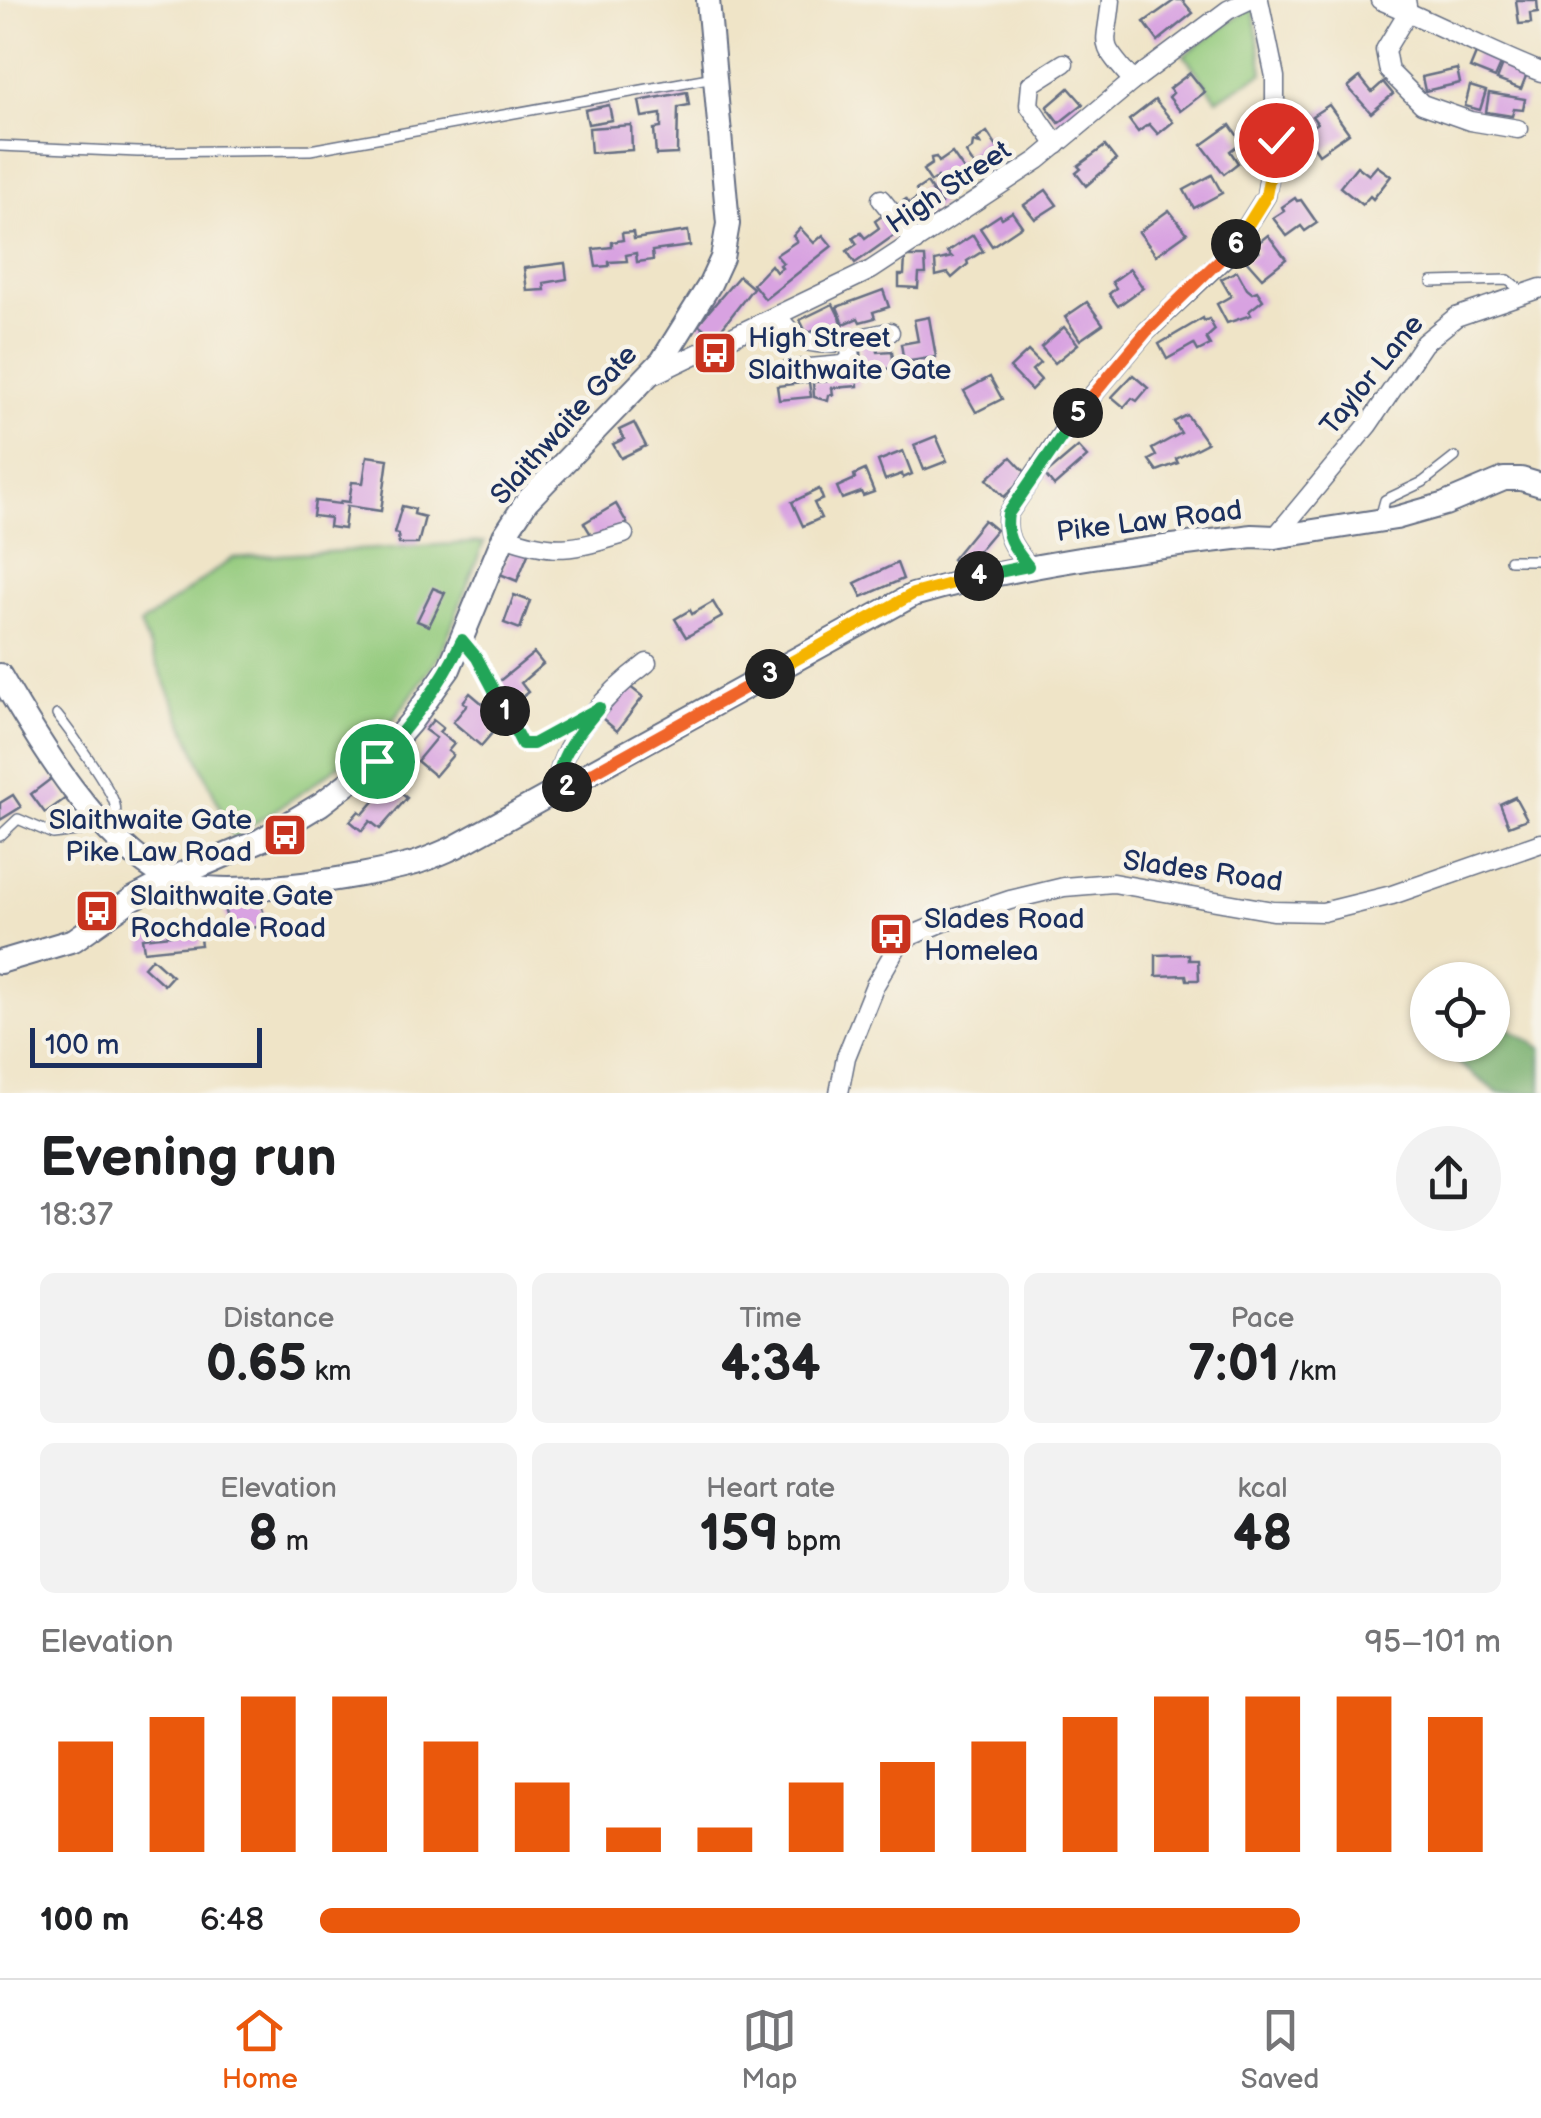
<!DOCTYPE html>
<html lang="en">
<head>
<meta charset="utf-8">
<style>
  body { margin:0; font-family:"Balsamiq Sans",sans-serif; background:#f2f2f2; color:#202124; height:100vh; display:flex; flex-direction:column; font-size:38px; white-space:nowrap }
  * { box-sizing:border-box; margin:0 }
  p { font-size:32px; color:#757577 }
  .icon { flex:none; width:55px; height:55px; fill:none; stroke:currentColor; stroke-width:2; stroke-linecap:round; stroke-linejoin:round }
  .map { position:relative; height:1093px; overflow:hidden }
  .drawer { display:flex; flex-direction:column; background:#fff; flex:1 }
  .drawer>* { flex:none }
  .fabs { position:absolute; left:1410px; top:962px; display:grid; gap:20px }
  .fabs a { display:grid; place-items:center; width:100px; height:100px; border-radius:50%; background:#fff; box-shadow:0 2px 8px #0004; font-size:50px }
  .scale { position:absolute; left:30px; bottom:25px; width:232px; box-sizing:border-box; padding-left:10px; border:5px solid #1b2f5e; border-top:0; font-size:28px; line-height:35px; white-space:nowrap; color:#1b2f5e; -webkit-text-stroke:8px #f7f3e8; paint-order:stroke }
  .pin { position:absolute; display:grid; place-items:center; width:85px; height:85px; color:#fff; margin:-42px; border:5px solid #fff; border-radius:50%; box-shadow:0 2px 10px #0007 }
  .km { position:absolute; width:50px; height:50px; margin:-25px; border-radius:50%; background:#222; color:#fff; font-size:28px; line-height:50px; text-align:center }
  .round { display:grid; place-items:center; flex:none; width:105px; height:105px; border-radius:52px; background:#f2f2f2 }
  .headline { display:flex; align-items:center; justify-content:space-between; height:170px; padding:0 40px }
  h1 { font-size:55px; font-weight:800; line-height:75px }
  .metrics { display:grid; grid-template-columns:repeat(3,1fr); gap:15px; height:170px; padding:10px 40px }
  .metrics div { display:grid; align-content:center; border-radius:15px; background:#f2f2f2; text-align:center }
  .metrics b { font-size:50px; font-weight:800 }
  .metrics small { font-size:28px; font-weight:400 }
  .metrics p { font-size:28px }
  .chart { height:280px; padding:20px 40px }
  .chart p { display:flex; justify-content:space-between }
  .chart svg { width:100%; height:180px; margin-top:10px; stroke:#ea580c; stroke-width:6 }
  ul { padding:0 40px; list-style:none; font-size:32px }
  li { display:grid; grid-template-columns:160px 120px 1fr; align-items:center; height:75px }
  li i { height:25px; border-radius:12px; background:#ea580c }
  .tab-bar { display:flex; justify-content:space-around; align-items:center; height:140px; border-top:2px solid #e0e0e0; background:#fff; font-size:28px; color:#757577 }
  .tab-bar a { display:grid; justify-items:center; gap:5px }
  .tab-bar .active { color:#ea580c }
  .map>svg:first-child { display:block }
</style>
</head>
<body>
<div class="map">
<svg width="1541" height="1093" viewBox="0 0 1541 1093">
  <rect width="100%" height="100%" fill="#f7f3e8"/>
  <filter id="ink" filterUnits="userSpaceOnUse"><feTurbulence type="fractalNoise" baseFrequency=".01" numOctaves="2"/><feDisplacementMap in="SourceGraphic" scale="20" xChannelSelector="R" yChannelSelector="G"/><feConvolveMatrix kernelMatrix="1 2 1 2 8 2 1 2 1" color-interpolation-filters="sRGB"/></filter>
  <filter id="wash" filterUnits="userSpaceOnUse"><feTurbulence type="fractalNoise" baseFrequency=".0048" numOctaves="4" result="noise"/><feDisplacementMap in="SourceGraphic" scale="40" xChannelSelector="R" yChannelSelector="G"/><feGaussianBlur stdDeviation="2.25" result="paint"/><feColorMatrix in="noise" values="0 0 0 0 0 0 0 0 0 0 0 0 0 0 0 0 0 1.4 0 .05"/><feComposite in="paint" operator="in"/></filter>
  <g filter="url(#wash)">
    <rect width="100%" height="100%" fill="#efe4c7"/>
    <g fill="#94cb7e" stroke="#587d6e" stroke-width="2.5">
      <polygon points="1253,6 1263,73 1217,99 1184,55"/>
      <polygon points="484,542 441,654 387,729 307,789 233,838 140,625 233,558"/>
    </g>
    <polygon fill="#77af6d" stroke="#496f66" stroke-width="2.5" points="1493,1019 1541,1048 1541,1093 1498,1093 1445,1053 1448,1045 1492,1045"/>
    <g id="blocks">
      <g fill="#d8a2e1">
        <polygon points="1175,0 1182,0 1193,13 1158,41 1144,22"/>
        <polygon points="1516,0 1537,0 1538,12 1530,13 1531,23 1519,24"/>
        <polygon points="1477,51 1502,62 1495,78 1470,68"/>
        <polygon points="1504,62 1528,71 1521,89 1497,80"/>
        <polygon points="1457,69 1460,83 1425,91 1422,77"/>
        <polygon points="1190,73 1205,92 1180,111 1169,97 1173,93 1169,89"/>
        <polygon points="1360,77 1372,92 1383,82 1393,94 1371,113 1348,87"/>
        <polygon points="1470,86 1486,91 1480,110 1465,106"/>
        <polygon points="1069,88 1083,104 1059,123 1047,107"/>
        <polygon points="687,92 689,105 678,107 677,154 656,155 654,129 661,128 661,114 642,117 639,101"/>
        <polygon points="1489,93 1525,99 1523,110 1514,109 1512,116 1486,112"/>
        <polygon points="1155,100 1173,122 1158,134 1149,124 1138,132 1129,120"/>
        <polygon points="609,105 612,120 588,124 585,110"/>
        <polygon points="1329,105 1349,133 1319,154 1313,145 1309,147 1305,143 1309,139 1303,133 1317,123 1312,116"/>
        <polygon points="631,125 632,150 591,153 589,128"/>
        <polygon points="1230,125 1242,142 1230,151 1238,163 1224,174 1202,145"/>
        <polygon points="987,132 1001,153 976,168 966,153 972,149 973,142 980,144 977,139"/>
        <polygon points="1105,146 1116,160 1086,186 1076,173 1081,169 1078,166"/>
        <polygon points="952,153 966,173 945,186 938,177 931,182 923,170 932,164 931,158 936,157 939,162"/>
        <polygon points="1357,166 1369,175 1377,166 1391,176 1373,199 1370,196 1362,205 1340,187"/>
        <polygon points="1212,175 1222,193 1194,208 1184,190"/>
        <polygon points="927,183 941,204 909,227 895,207 906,199 909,204 920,196 916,190"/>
        <polygon points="1046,190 1057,205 1035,219 1024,205"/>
        <polygon points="1295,198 1297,201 1301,200 1317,223 1305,231 1301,226 1287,236 1273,218 1284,211 1282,207"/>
        <polygon points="1169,210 1187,233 1156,255 1139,232"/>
        <polygon points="1012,212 1022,226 992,246 980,228 1000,215 1002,218"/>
        <polygon points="886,213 899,232 855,263 847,251 857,244 853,238 861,233 865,238 879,228 875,221"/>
        <polygon points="800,228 814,243 823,235 832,246 765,299 753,284 771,265 776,272 782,268 780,265 783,263 776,255 797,241 793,236"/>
        <polygon points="688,231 690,246 652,251 653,260 637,262 636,253 626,255 627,261 609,262 609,266 596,267 593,249 612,247 612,242 623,240 622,233 633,232 634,239"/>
        <polygon points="973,235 983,251 967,261 968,264 952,278 948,273 936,276 935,261 952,257 947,252"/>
        <polygon points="1268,235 1286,259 1262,278 1246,260 1259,251 1254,246"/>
        <polygon points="905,257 925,257 926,274 919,274 918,288 899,287 899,275 904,275"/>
        <polygon points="565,263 567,279 544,283 545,290 527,291 524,268"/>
        <polygon points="1130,269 1143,288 1118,306 1109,294 1116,288 1112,282"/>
        <polygon points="1237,271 1247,289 1252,293 1257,291 1263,300 1249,311 1251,315 1227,323 1217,304 1231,296 1221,279"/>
        <polygon points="739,276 753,288 715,337 698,324"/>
        <polygon points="883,290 889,307 873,312 875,318 860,322 858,318 844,324 837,307"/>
        <polygon points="1087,302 1103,324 1080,340 1065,317"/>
        <polygon points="833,304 842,322 828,329 826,325 807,334 800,320"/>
        <polygon points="929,317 936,357 904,362 901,344 918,341 914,320"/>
        <polygon points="1203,318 1204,321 1209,319 1215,330 1206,338 1210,345 1198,351 1194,344 1167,359 1159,344"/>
        <polygon points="1064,327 1078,344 1055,363 1041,347"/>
        <polygon points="876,340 878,352 892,351 894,368 863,371 860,341"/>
        <polygon points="1028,351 1040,363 1032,370 1041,380 1031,390 1010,368"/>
        <polygon points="857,370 858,386 832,388 833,395 829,395 828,401 814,397 813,382 827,381 826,372"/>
        <polygon points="1133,375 1148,388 1137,401 1132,398 1124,407 1112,397"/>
        <polygon points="990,377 1002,399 976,412 964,391"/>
        <polygon points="809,382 811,397 779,400 777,386"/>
        <polygon points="1187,415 1207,443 1176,459 1178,463 1157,471 1149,460 1156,456 1152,449 1181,433 1174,422"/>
        <polygon points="634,423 646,446 621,458 613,444 624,439 619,430"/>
        <polygon points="936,436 947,461 924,470 914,445"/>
        <polygon points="1078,447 1087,457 1054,486 1045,475"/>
        <polygon points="903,451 912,474 903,478 902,474 885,480 878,461"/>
        <polygon points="367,456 388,459 381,511 347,506 344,529 329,527 330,518 313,516 315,501 340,504 341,501 349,502 352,482 363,483"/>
        <polygon points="1011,457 1028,475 1004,497 987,479"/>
        <polygon points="865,470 874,492 863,496 861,492 842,499 837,487 855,479 854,475"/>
        <polygon points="819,489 823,499 814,503 821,518 803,526 792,502"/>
        <polygon points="616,504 627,523 595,541 584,523"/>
        <polygon points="402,506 415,509 414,514 425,517 418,544 399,544 398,534 394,533"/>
        <polygon points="984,520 996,530 963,569 952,559"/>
        <polygon points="513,545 529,552 517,581 500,574"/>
        <polygon points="897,563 903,579 862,597 855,583"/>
        <polygon points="433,588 445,593 429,626 417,621"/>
        <polygon points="514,595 530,601 520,629 504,623"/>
        <polygon points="713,602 722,617 686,637 675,619 690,610 692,614"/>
        <polygon points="534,653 543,664 521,683 528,692 514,703 497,683"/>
        <polygon points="629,686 643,697 617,731 602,718"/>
        <polygon points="470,693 497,716 488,727 493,732 481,746 453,722 467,705 463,702"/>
        <polygon points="433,720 443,728 439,732 454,744 448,751 453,755 435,776 417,761 436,738 425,730"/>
        <polygon points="52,778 66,798 45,813 31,794"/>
        <polygon points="389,784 407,798 380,829 370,821 362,831 350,821 359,811 363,814"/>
        <polygon points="13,795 21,807 0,820 0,803"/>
        <polygon points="1515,797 1527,819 1509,826 1500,804"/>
        <polygon points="241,896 258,896 267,923 233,936 222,903"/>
        <polygon points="199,932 201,945 144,951 142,938"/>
        <polygon points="1189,954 1189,960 1198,960 1199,980 1187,980 1186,975 1156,976 1156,955"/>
        <polygon points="152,958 172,976 164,985 144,967"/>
      </g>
    </g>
  </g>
  <g filter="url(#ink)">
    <use href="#blocks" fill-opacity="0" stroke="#656e83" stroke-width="2.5"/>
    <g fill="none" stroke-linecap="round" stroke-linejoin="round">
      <defs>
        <g id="service">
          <polyline points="0,146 138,152 310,150 714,77"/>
          <polyline points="1432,282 1508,280 1523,292"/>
          <polyline points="1380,518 1385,500 1423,482 1455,457"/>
          <polyline points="1510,560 1541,560"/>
          <polyline points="464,642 477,658 522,744 533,744 582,719"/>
          <path d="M57,715C70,731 110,787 115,805C117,813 114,822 110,829"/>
          <polyline points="0,836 18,819 53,834 84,830 95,820"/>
        </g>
        <g id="minor">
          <path d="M1111,0C1106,52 1097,39 1133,81"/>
          <path d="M1380,0C1435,23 1486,50 1541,72"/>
          <polyline points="1406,0 1408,12 1385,50 1389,71 1422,104 1470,121 1518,129"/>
          <polyline points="1057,145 1029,105 1031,84 1064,63"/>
          <polyline points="881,199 915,242"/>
          <path d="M778,315C803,361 846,339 890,332"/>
          <polyline points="788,370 843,365 851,359 849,339"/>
          <polyline points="655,374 871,270 1038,160 1133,81 1228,10 1249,0"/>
          <path d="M504,536C555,554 572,550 624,534"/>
          <polyline points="1275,537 1368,425 1424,343 1456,317 1541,288"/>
          <path d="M1028,566C1014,548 1004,537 1008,514L1068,424L1147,331L1231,252L1266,196L1275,140V77L1259,0"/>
          <path d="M558,792C552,747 613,688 647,663"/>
          <polyline points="839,1093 846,1057 875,985 901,940 944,922 1010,900 1064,887 1113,883 1273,911 1323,912 1392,895 1541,843"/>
        </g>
        <g id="tertiary">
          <path d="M0,675C41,746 96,839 170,879C215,903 361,877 412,864C426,860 441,853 455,847L913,595C1025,563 1137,550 1252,536L1275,537L1396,518L1445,504L1504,479H1521L1541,485"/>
          <polyline points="0,962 74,940 132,899 170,879 261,840 321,804 377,761 410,723 449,669 504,536 527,501 662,361 710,284 722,258 728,224 708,0"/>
        </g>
      </defs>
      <use href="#service" stroke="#656e83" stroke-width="12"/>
      <use href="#minor" stroke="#656e83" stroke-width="21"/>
      <use href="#tertiary" stroke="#656e83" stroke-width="26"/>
      <use href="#service" stroke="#fff" stroke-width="9"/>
      <use href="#minor" stroke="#fff" stroke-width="18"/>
      <use href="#tertiary" stroke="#fff" stroke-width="22"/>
    </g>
  </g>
  <g fill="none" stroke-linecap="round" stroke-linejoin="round" filter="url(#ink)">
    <defs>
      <path id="split-1" d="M377,761C410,724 441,686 462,640L477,658L505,711"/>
      <path id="split-2" d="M505,711L522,744H533L599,708C579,733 554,759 558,792L567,787"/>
      <polyline id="split-3" points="567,787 770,674"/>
      <polyline id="split-4" points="770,674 913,594 979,576"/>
      <path id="split-5" d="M979,576L1028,566C1014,548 1004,537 1008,514L1078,413"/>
      <polyline id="split-6" points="1078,413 1147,331 1236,244"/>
      <polyline id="split-7" points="1236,244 1266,196 1276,140"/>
    </defs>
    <use href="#split-1" stroke="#fff" stroke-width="20"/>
    <use href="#split-2" stroke="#fff" stroke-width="20"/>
    <use href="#split-3" stroke="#fff" stroke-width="20"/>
    <use href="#split-4" stroke="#fff" stroke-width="20"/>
    <use href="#split-5" stroke="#fff" stroke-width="20"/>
    <use href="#split-6" stroke="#fff" stroke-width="20"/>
    <use href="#split-7" stroke="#fff" stroke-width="20"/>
    <use href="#split-1" stroke="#22a559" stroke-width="12"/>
    <use href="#split-2" stroke="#22a559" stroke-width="12"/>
    <use href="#split-3" stroke="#f0652b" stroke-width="12"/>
    <use href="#split-4" stroke="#f5b400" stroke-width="12"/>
    <use href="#split-5" stroke="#22a559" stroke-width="12"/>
    <use href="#split-6" stroke="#f0652b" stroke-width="12"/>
    <use href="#split-7" stroke="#f5b400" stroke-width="12"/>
  </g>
  <defs>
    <symbol id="bus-square" viewBox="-11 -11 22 22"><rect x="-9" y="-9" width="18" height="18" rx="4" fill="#c8321e" stroke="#f7f3e8"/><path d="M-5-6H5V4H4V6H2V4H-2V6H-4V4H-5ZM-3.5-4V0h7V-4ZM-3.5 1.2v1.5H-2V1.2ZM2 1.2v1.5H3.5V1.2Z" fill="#fff"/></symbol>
  </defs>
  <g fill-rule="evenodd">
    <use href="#bus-square" x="690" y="328" width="50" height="50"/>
    <use href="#bus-square" x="260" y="810" width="50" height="50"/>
    <use href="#bus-square" x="72" y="886" width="50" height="50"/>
    <use href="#bus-square" x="866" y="909" width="50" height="50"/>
  </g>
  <g text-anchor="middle" stroke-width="9" stroke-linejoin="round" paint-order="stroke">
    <g font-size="28" fill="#1b2f5e" stroke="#f7f3e8">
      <text transform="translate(948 186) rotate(-34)" y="10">High Street</text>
      <text transform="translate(1371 374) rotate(-51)" y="10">Taylor Lane</text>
      <text transform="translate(563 424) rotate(-48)" y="10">Slaithwaite Gate</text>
      <text transform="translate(1149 520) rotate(-7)" y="10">Pike Law Road</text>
      <text transform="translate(1203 870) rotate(8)" y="10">Slades Road</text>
    </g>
    <g font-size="28" fill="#1b2f5e" stroke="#f7f3e8" text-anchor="start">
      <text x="748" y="347">High Street<tspan x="748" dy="32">Slaithwaite Gate</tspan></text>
      <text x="252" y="829" text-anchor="end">Slaithwaite Gate<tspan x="252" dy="32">Pike Law Road</tspan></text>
      <text x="130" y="905">Slaithwaite Gate<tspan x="130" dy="32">Rochdale Road</tspan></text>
      <text x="924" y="928">Slades Road<tspan x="924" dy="32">Homelea</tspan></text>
    </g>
  </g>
</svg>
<div class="fabs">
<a><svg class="icon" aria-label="locate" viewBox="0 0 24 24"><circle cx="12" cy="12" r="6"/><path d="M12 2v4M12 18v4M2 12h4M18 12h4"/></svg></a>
</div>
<div class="scale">100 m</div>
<div class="pin" style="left:377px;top:761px;background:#1e9e55"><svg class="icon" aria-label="arrive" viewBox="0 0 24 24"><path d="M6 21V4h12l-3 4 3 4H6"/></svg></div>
<div class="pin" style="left:1276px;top:140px;background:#d93025"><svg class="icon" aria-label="check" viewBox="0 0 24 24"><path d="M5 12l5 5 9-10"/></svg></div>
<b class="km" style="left:505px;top:711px">1</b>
<b class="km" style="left:567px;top:787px">2</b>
<b class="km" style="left:770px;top:674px">3</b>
<b class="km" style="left:979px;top:576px">4</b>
<b class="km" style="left:1078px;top:413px">5</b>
<b class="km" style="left:1236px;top:244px">6</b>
</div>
<section class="drawer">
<div class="headline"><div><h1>Evening run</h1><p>18:37</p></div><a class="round"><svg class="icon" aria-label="share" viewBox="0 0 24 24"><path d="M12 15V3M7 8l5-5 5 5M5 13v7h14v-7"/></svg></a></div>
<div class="metrics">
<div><p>Distance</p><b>0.65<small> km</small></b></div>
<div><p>Time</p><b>4:34</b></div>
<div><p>Pace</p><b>7:01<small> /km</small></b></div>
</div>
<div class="metrics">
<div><p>Elevation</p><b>8<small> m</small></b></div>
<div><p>Heart rate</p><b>159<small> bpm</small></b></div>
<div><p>kcal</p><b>48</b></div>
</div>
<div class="chart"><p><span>Elevation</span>95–101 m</p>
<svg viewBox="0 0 160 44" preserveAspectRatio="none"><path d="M5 44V17M15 44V11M25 44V6M35 44V6M45 44V17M55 44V27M65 44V38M75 44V38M85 44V27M95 44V22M105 44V17M115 44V11M125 44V6M135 44V6M145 44V6M155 44V11"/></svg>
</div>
<ul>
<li><b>100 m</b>6:48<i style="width:83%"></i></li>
</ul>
</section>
<nav class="tab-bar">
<a class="active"><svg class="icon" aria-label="home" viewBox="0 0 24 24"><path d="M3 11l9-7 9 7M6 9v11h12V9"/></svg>Home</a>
<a><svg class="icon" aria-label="map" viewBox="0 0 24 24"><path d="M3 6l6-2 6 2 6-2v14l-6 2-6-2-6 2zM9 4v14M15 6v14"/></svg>Map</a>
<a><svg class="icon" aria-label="saved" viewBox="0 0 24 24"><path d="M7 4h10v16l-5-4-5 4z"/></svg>Saved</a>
</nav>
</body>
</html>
